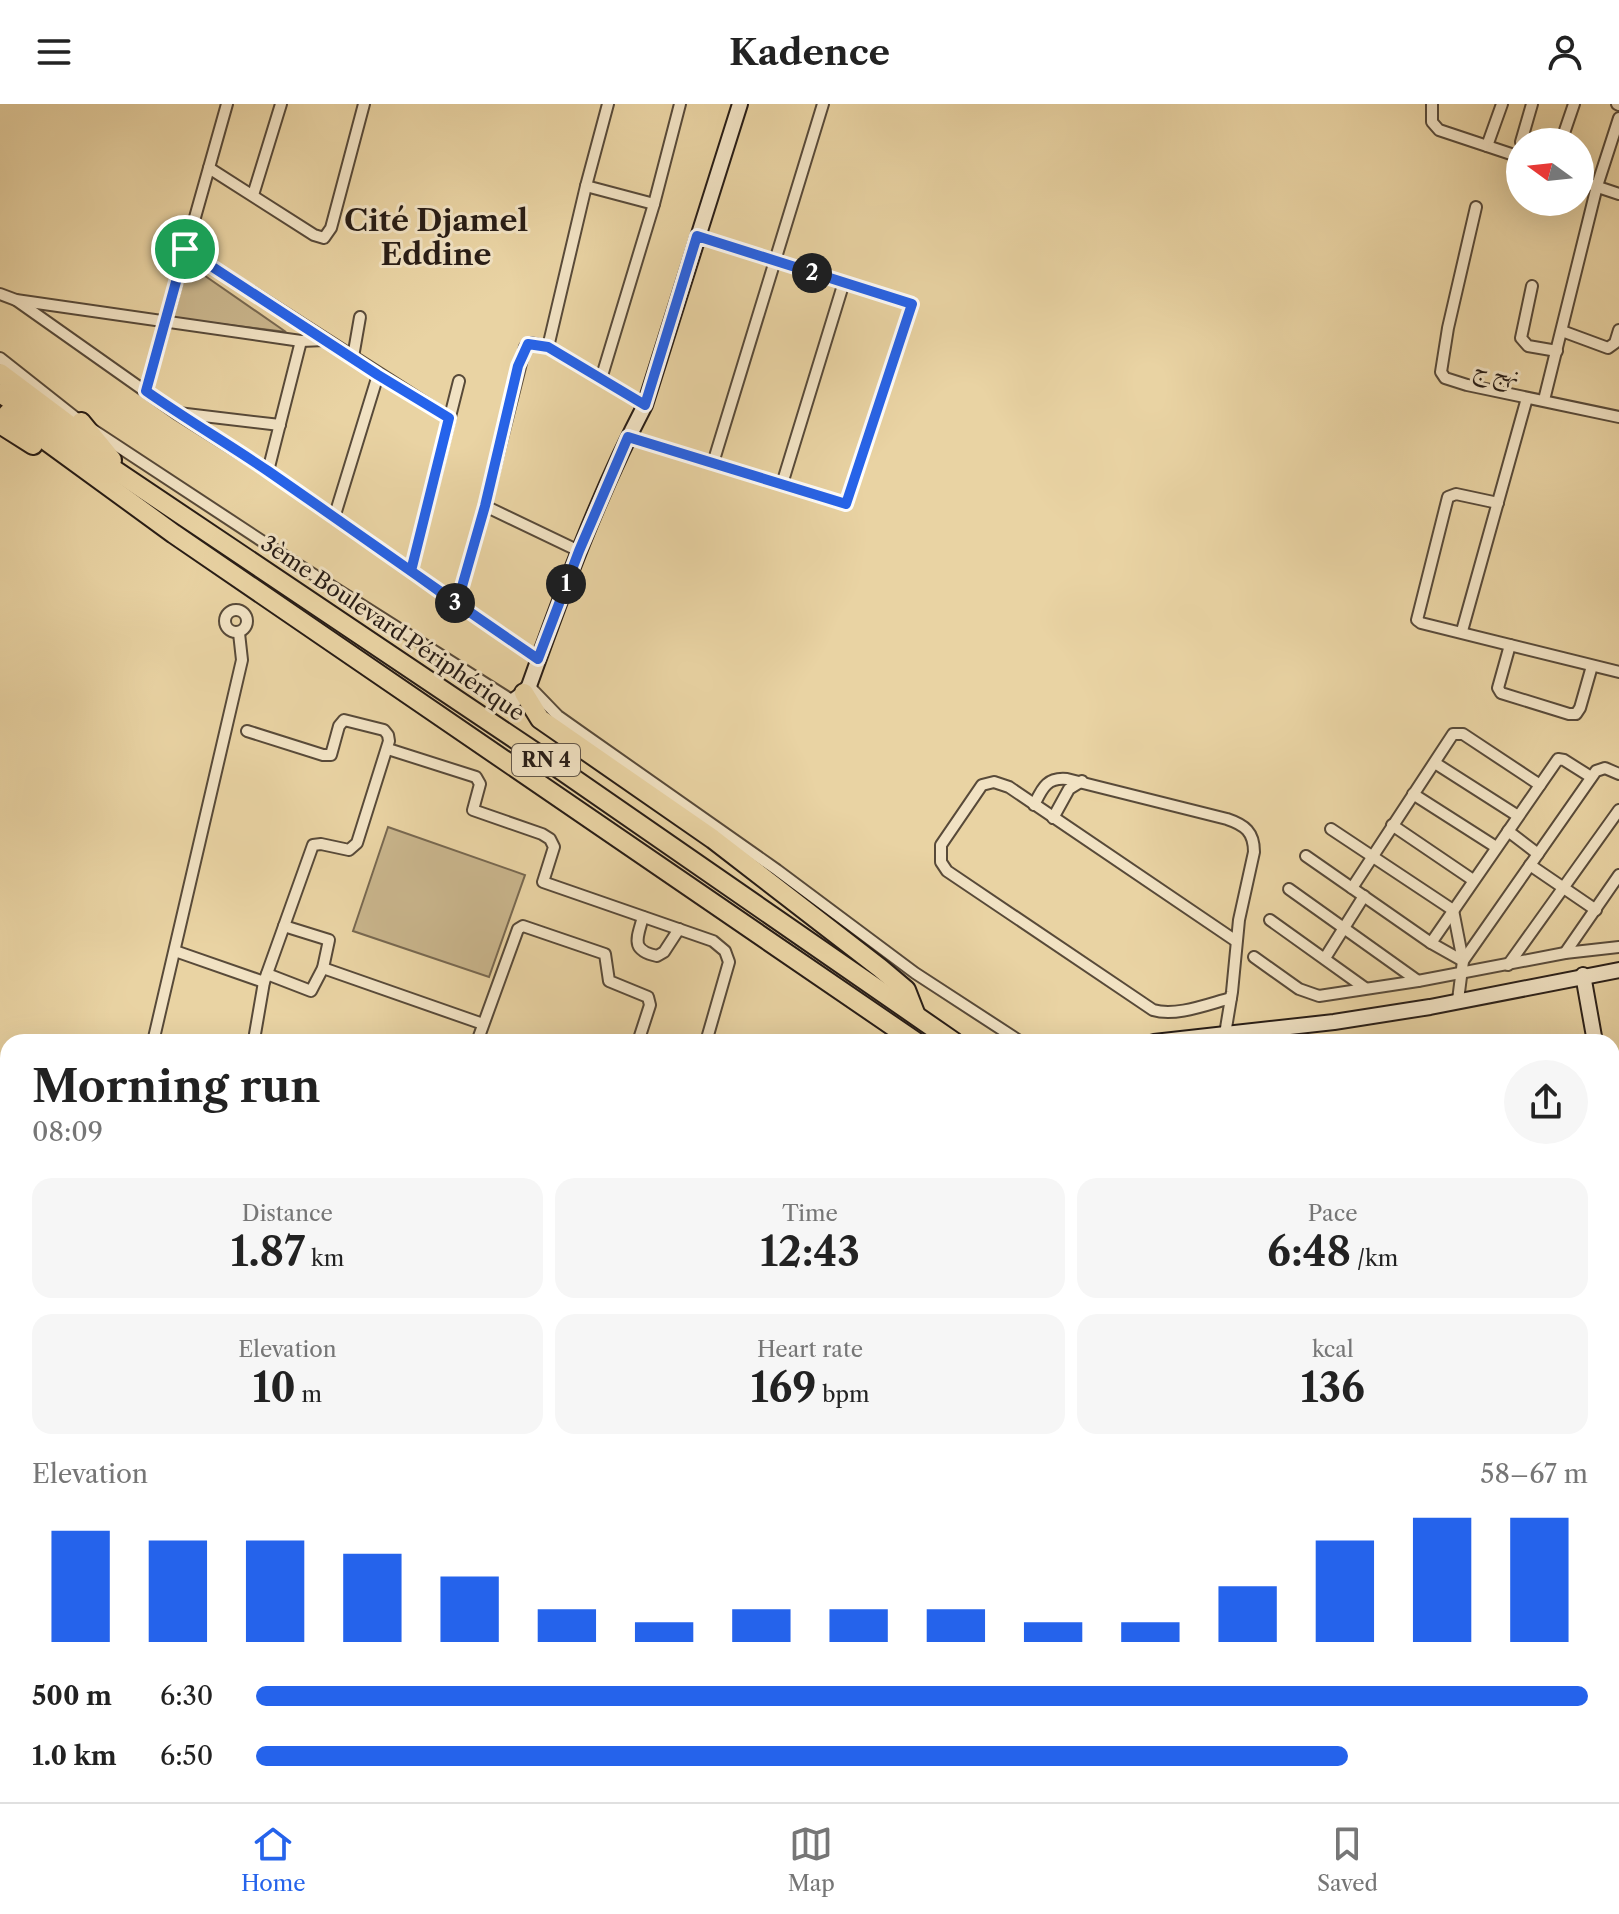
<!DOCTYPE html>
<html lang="en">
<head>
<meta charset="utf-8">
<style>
  body { margin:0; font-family:"Libre Caslon Text",Amiri,serif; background:#f6f6f6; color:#222; height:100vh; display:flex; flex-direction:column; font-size:30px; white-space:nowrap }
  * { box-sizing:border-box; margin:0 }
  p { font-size:26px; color:#767676 }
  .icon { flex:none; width:44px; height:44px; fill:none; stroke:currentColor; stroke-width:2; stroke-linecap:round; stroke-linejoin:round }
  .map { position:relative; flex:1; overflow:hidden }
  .panel { position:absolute; left:0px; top:930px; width:1620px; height:768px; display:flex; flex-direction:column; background:#fff; border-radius:24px 24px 0 0; box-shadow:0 8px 32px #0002 }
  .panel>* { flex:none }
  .needle { width:52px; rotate:285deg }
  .controls { position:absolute; left:1506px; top:24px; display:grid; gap:16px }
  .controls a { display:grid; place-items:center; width:88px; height:88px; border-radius:50%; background:#fff; box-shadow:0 8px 32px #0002; font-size:40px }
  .pin { position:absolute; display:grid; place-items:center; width:68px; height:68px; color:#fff; margin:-34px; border:4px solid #fff; border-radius:50%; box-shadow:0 2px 8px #0007 }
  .km { position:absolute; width:40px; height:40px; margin:-20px; border-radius:50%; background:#222; color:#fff; font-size:22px; line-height:40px; text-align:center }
  .round { display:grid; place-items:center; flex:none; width:84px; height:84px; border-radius:42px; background:#f6f6f6 }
  .headline { display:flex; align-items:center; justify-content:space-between; height:136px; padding:0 32px }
  h1 { font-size:44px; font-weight:700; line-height:60px }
  .metrics { display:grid; grid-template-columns:repeat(3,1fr); gap:12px; height:136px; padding:8px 32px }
  .metrics div { display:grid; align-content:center; border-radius:20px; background:#f6f6f6; text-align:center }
  .metrics b { font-size:40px; font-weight:700 }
  .metrics small { font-size:22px; font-weight:400 }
  .metrics p { font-size:22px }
  .chart { height:224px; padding:16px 32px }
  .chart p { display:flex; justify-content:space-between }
  .chart svg { width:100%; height:144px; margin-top:8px; stroke:#2563eb; stroke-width:6 }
  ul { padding:0 32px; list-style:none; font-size:26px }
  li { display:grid; grid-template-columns:128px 96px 1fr; align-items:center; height:60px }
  li i { height:20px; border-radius:10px; background:#2563eb }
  header { display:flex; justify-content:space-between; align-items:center; height:104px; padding:0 32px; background:#fff; font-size:36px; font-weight:700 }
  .tabs { display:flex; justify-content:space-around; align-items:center; height:112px; border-top:2px solid #e0e0e0; background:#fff; font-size:22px; color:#767676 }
  .tabs a { display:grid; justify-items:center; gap:4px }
  .tabs .active { color:#2563eb }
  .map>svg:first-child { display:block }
</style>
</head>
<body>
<header><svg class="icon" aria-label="menu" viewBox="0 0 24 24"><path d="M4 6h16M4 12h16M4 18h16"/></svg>Kadence<svg class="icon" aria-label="person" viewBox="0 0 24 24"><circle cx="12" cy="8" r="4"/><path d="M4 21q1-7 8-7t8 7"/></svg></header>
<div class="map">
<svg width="1619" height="1698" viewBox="0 0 1619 1698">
  <rect width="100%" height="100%" fill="#e9d3a3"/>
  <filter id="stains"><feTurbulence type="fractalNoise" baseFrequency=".0025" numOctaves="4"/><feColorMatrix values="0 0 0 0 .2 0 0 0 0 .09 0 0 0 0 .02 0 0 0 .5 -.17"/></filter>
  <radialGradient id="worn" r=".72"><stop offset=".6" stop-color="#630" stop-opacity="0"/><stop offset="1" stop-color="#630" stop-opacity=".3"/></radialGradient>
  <g fill="#c8b48b" stroke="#786850" stroke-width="2">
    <polygon points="185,158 286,228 172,214"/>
    <polygon points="388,723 525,771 489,873 353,827"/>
    <polygon points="1612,1533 1617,1533 1619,1536 1619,1691 1612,1688"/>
  </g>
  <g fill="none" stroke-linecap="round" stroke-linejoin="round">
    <defs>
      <g id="street">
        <polyline points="1432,0 1432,18 1439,26 1517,52"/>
        <polyline points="1617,0 1619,1"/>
        <polyline points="1521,38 1532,0"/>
        <polyline points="1561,38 1574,0"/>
        <polyline points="1487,42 1502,0"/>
        <polyline points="209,64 314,131 324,134 331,124 364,0"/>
        <polyline points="1580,77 1619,90"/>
        <polyline points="586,82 654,100"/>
        <polyline points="253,91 281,0"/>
        <polyline points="1476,103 1448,224 1441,268 1445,274 1467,281 1619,313"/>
        <polyline points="1542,103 1543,98"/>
        <polyline points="185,145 449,314"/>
        <polyline points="1532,182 1521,234 1528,242 1557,247"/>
        <polyline points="0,190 16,196 301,237 325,236"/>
        <polyline points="16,196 176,309 268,367 538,555"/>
        <polyline points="1562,227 1608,244 1615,239 1619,226"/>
        <polyline points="548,243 586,82 608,0"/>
        <polyline points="353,253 360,213"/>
        <polyline points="0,254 81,318 300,462 513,597"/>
        <polyline points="601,275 654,100 680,0"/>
        <polyline points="146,287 227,0"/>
        <polyline points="1544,296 1597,82 1619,14"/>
        <polyline points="178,309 280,321"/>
        <polyline points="628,333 846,400 912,200 697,132"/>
        <polyline points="713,359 823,0"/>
        <polyline points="268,367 301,237"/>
        <polyline points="782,380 844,178"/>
        <polyline points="1498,399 1456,390 1448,393 1417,516 1421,519 1619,568"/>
        <polyline points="485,402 579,447"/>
        <polyline points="334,414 378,271"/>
        <polyline points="411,467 459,277"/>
        <polyline points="457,500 485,402 525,243 531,239 548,243 645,301"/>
        <circle cx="236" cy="517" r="11"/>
        <polyline points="1462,527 1527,294"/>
        <polyline points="1510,541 1498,584 1501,589 1569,610 1576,610 1580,604 1592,562"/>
        <polyline points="529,582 558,612 582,629 777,766 915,869 1021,938"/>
        <polyline points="247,627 323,651 331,651 339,622 344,616 384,626 388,631 389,637 357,739 349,746 321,740 313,741 264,878 255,930 258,938"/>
        <polyline points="388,645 476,673 480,680 473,706 542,730 550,735 554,743 543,778 713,837 725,847 729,858 706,938"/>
        <polyline points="1435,659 1518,712"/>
        <polyline points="1413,690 1496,743"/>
        <path d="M1034,701C1042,685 1046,673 1067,675L1227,715C1245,721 1254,728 1254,748L1239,816L1232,888L1225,930"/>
        <polyline points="1053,714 1069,685 1082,677"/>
        <polyline points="1392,721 1473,776"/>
        <polyline points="1331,725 1453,806 1463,857 1458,896"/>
        <polyline points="1508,727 1538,750"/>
        <polyline points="1306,752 1431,839 1463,857 1596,667 1605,664 1619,670"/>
        <polyline points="1530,761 1596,806"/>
        <polyline points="1352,784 1453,630 1463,630 1540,681"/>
        <polyline points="1289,785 1418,877"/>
        <path d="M643,813C637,835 630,846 657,852L664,848L679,825"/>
        <polyline points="1270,816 1365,884"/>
        <polyline points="1431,839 1558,655 1564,656 1591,673"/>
        <polyline points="175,847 264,878"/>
        <polyline points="1565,849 1619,771"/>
        <polyline points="1254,853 1299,885 1319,892 1418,877 1565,849 1619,843"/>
        <polyline points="1325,854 1364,792"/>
        <polyline points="1508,861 1619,706"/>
        <polyline points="323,864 483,920"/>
        <polyline points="267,870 311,887 323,864 329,836 284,822"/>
        <path d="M1231,894C1208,900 1176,913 1153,906L947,767L941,758V741L982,681L994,678L1009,683L1236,837"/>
        <polyline points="153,938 242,556 239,529"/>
        <polyline points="477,938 518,825 523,822 605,850 609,877 648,893 650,901 638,938"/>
        <polyline points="0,1227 8,1233"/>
        <polyline points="0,1285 8,1287"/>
        <polyline points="0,1324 8,1319"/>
        <polyline points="0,1418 8,1430"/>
        <polyline points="0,1628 8,1641"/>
        <polyline points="41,1690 46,1698"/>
        <polyline points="151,1690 156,1698"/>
        <polyline points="254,1690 259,1698"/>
        <polyline points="448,1690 459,1698"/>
        <polyline points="399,1698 411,1690"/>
        <polyline points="549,1698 561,1690"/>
        <polyline points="1494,1698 1496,1698"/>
      </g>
      <g id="secondary">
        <path d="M513,597L524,589L529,582C563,487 598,391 645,301L740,0"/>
        <polyline points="1583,871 1595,938"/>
        <polyline points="1154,938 1334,918 1430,903 1619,866"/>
        <polyline points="1612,1028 1619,1066"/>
        <polyline points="0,1141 8,1139"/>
        <polyline points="0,1624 8,1618"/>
        <polyline points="591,1690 600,1698"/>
        <polyline points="640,1690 651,1698"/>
        <polyline points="1199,1690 1207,1698"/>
        <polyline points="673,1698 683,1690"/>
      </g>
      <g id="primary">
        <polyline points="1308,1698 1319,1690"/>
        <polyline points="1332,1698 1343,1690"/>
      </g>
      <g id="highway">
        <polyline points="0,269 80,329"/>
        <polyline points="0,289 551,659 954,938"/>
        <polyline points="8,309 174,430 916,938"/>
        <polyline points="81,318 112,356"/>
        <polyline points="0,320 33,341"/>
        <polyline points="524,589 540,615 713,735 880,864 906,886 915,909"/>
        <polyline points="1612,1359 1619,1360"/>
        <polyline points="1612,1381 1619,1376"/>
        <polyline points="1612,1393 1619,1398"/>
        <polyline points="1612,1410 1619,1414"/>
        <polyline points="1612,1501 1619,1506"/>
      </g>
    </defs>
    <use href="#street" stroke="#584a39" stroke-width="14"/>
    <use href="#secondary" stroke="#281d16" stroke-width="18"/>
    <use href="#primary" stroke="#281d16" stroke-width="20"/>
    <use href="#highway" stroke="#281d16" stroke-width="22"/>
    <use href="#street" stroke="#f1e2c3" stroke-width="10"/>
    <use href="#secondary" stroke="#f1e2c3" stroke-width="14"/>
    <use href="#primary" stroke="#e9d3a3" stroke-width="16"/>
    <use href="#highway" stroke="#e9d3a3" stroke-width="18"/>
  </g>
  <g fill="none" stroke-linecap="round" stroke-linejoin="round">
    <defs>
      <path id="route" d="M185,145L146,287C186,315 228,340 268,367C359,430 448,494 538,555L579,447L628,333L846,400L912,200L697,132L645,301L548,243L528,240L518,262L485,402L457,500L411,467L449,314L378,271L185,145"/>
    </defs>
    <use href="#route" stroke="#fff" stroke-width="16"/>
    <use href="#route" stroke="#2563eb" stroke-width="10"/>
  </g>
  <g text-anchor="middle" stroke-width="6" stroke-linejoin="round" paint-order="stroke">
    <rect fill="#f1e2c3" stroke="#64584a" stroke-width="2" x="512" y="640" width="68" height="32" rx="6"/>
    <g font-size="20" font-weight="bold" fill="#281d16">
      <text x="546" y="663">RN 4</text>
    </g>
    <g font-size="22" fill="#281d16" stroke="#f1e2c3">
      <text transform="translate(1497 267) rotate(12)" y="8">نهج ج</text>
      <text transform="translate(393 524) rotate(34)" y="8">3ème Boulevard Périphérique</text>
    </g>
    <g font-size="30" font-weight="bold" fill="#281d16" stroke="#f1e2c3">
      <text x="436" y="127">Cité Djamel<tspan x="436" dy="34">Eddine</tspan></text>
    </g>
  </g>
  <rect width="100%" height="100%" filter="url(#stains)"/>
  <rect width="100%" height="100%" fill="url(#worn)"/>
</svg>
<div class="controls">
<a><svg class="needle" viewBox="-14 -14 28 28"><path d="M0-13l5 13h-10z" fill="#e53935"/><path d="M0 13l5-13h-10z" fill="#767676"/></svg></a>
</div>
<div class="pin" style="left:185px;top:145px;background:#1e9e55"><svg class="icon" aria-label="arrive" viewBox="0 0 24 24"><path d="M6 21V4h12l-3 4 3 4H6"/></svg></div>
<b class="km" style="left:566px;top:480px">1</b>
<b class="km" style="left:812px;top:169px">2</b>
<b class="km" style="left:455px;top:499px">3</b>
<section class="panel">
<div class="headline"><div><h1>Morning run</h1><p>08:09</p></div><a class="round"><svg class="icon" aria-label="share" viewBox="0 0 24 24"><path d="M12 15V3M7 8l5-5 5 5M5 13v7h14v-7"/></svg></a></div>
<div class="metrics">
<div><p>Distance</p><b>1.87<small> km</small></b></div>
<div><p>Time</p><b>12:43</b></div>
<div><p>Pace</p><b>6:48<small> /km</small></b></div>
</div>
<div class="metrics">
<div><p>Elevation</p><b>10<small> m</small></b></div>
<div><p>Heart rate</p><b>169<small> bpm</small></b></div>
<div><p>kcal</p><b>136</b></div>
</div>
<div class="chart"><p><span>Elevation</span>58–67 m</p>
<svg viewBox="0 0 160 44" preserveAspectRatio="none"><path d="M5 44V10M15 44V13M25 44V13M35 44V17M45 44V24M55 44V34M65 44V38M75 44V34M85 44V34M95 44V34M105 44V38M115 44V38M125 44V27M135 44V13M145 44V6M155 44V6"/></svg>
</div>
<ul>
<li><b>500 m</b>6:30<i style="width:100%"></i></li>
<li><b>1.0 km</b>6:50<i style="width:82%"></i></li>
</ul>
</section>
</div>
<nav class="tabs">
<a class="active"><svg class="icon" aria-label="home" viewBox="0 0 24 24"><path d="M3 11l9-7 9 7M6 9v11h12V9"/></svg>Home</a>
<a><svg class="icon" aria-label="map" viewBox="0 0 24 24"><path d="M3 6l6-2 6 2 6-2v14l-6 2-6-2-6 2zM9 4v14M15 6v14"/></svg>Map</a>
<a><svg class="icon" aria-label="saved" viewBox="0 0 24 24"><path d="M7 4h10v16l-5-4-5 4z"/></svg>Saved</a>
</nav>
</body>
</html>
